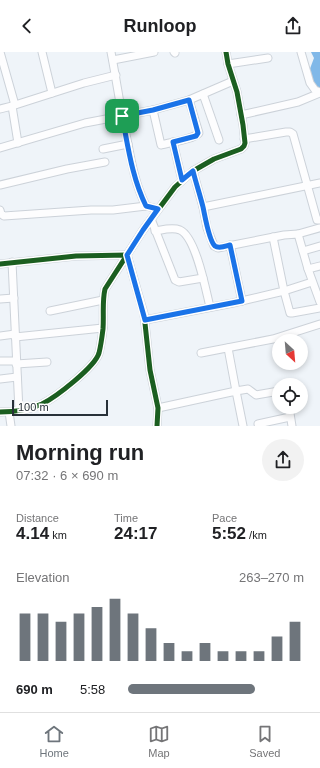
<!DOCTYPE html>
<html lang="en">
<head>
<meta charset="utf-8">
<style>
  body { margin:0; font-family:Arial,sans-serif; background:#f2f2f2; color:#202124; height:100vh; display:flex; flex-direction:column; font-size:15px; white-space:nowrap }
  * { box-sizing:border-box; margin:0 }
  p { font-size:13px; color:#757577 }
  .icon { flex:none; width:22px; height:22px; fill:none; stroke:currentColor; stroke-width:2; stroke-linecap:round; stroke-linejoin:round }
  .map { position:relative; height:374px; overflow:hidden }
  .panel { display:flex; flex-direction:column; background:#fff; flex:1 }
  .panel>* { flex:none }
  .needle { width:26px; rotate:154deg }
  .tools { position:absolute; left:272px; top:282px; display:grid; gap:8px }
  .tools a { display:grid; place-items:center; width:36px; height:36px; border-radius:50%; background:#fff; box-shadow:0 2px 6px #0003; font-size:20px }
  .scale { position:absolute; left:12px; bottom:10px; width:96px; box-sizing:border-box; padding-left:4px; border:2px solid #283139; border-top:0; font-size:11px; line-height:14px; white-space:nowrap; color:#283139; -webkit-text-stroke:3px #fff; paint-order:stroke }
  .pin { position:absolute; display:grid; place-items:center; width:34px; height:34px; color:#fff; margin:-17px; border-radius:8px; box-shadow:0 2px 6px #0006 }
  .round { display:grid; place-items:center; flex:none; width:42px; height:42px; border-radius:21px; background:#f2f2f2 }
  .overview { display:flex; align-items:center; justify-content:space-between; height:68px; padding:0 16px }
  h1 { font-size:22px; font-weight:600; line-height:30px }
  .figures { display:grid; grid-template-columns:repeat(3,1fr); gap:6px; height:68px; padding:4px 16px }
  .figures div { display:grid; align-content:center }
  .figures b { font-size:17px; font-weight:600 }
  .figures small { font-size:11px; font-weight:400 }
  .figures p { font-size:11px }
  .chart { height:112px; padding:8px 16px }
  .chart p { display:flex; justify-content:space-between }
  .chart svg { width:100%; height:72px; margin-top:4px; stroke:#6e757c; stroke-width:6 }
  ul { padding:0 16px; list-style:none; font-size:13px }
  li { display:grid; grid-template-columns:64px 48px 1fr; align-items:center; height:30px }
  li i { height:10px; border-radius:5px; background:#6e757c }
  header { display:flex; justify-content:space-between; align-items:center; height:52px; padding:0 16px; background:#fff; font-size:18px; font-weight:600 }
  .menu { display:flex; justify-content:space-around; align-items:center; height:56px; border-top:1px solid #e0e0e0; background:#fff; font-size:11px; color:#757577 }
  .menu a { display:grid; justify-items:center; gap:2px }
  .menu .active { color:#6e757c }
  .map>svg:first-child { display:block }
</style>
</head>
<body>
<header><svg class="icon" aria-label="back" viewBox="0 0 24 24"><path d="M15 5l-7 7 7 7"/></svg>Runloop<svg class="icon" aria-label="share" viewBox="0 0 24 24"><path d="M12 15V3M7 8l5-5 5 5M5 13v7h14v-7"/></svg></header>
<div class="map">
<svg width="320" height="374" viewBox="0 0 320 374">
  <rect width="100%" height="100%" fill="#eff4f9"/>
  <polygon fill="#80b8e8" points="311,0 320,0 320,38 318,38 308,22 314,6"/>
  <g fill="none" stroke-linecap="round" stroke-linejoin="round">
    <defs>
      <g id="minor">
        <polyline points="0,0 15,53"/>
        <polyline points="42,0 52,41"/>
        <path d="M111,0C117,31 121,61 128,92C132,114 136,134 146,154"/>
        <polyline points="174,0 175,1"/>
        <polyline points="301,0 310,31 315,38 320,40"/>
        <polyline points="113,8 154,0"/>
        <polyline points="228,12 268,6"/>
        <polyline points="203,42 219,88"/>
        <polyline points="0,57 12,54"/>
        <path d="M153,58L161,93C171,90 192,88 199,81L189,48"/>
        <polyline points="241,63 298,50 320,41"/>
        <polyline points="244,87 286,80 290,80 293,82 317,168 320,168"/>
        <polyline points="173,90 182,128"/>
        <polyline points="18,91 12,54 84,31 116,23"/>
        <polyline points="0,96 85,71 153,58 189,48 233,29"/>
        <polyline points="103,97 128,92"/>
        <polyline points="193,119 203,155 207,176 214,194 218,196 284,183 298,182 308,217 320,250"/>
        <polyline points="0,133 67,117 105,110"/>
        <polyline points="203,155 320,131"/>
        <polyline points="0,158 1,162 4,164 91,158 113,158 146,154 158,157"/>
        <polyline points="151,167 175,228 179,230 203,226"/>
        <path d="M155,179C162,178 172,175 180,178C196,185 206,239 210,255"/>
        <polyline points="298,182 319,176"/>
        <polyline points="230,193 242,249"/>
        <polyline points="303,199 320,194"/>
        <polyline points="12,210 19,359"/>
        <polyline points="0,212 76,204 127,203 144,262 150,318 158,356 157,374"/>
        <polyline points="308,217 320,214"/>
        <polyline points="312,230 284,239 290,261 292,261 320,256"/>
        <polyline points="0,247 14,246"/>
        <polyline points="50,259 103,248"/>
        <polyline points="145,268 233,251 284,239 273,185"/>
        <polyline points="0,284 15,282"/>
        <polyline points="15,285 103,276"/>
        <polyline points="228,296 236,339 248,337 256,343 279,339"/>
        <polyline points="201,301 273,287 320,272"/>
        <polyline points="0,309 16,309"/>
        <polyline points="16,312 47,310"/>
        <polyline points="0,327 17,325"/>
        <polyline points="289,355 292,374"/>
        <polyline points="158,356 236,339 243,374"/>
        <path d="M0,360C14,360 29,358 42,352C56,345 95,315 99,301C101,293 102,285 103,277C104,263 102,250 105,237L143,178L175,135L193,119L214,107L241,97L244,94L245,91L243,73L237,40L228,12L226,0"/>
        <polyline points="9,360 11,374"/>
        <polyline points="258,372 290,365"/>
      </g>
    </defs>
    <use href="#minor" stroke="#ccd2d9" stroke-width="9"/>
    <use href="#minor" stroke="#fdfdfe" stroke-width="7"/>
    <defs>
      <g id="cycleway">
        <polyline points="0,212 76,204 127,203 144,262 150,318 158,356 157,374"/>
        <path d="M0,360C14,360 29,358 42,352C56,345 95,315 99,301C101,293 102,285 103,277C104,263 102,250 105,237L143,178L175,135L193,119L214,107L241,97L244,94L245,91L243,73L237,40L228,12L226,0"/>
      </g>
    </defs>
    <use href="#cycleway" stroke="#fff" stroke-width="8"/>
    <use href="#cycleway" stroke="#1b5e20" stroke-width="5"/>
  </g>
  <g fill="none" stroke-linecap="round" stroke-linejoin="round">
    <defs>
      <path id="route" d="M189,48L198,81L196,84L173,90L182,128L193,119C196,131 200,143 203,155C205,164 209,189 215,194C219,197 226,194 230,193L242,249L145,268L127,203L143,178L158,157L146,154C132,126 128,94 122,64L153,58Z"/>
    </defs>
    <use href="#route" stroke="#fff" stroke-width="8"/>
    <use href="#route" stroke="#1a73e8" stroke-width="5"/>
  </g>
</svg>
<div class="tools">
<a><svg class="needle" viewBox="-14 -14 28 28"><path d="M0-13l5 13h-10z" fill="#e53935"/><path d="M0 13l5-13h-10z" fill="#757577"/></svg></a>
<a><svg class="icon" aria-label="locate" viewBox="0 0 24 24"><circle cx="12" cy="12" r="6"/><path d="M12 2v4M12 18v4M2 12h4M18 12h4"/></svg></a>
</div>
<div class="scale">100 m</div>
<div class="pin" style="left:122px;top:64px;background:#1e9e55"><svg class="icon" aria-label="arrive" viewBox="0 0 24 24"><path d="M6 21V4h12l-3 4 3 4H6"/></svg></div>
</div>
<section class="panel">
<div class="overview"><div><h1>Morning run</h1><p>07:32 · 6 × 690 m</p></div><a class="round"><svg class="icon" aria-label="share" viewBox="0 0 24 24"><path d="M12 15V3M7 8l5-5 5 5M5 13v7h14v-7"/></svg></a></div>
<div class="figures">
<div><p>Distance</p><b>4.14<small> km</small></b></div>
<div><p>Time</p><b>24:17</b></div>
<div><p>Pace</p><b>5:52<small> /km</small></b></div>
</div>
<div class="chart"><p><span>Elevation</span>263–270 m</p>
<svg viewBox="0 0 160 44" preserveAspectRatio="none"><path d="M5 44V15M15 44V15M25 44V20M35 44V15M45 44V11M55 44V6M65 44V15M75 44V24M85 44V33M95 44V38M105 44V33M115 44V38M125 44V38M135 44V38M145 44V29M155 44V20"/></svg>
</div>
<ul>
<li><b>690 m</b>5:58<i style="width:72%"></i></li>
</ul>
</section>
<nav class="menu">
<a class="active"><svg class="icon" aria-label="home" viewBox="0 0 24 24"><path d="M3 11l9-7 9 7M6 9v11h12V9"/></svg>Home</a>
<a><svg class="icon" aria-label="map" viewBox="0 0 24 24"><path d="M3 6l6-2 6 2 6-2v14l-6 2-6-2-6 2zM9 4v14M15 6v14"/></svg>Map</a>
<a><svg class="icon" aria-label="saved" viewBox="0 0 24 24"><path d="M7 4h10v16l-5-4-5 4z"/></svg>Saved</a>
</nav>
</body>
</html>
